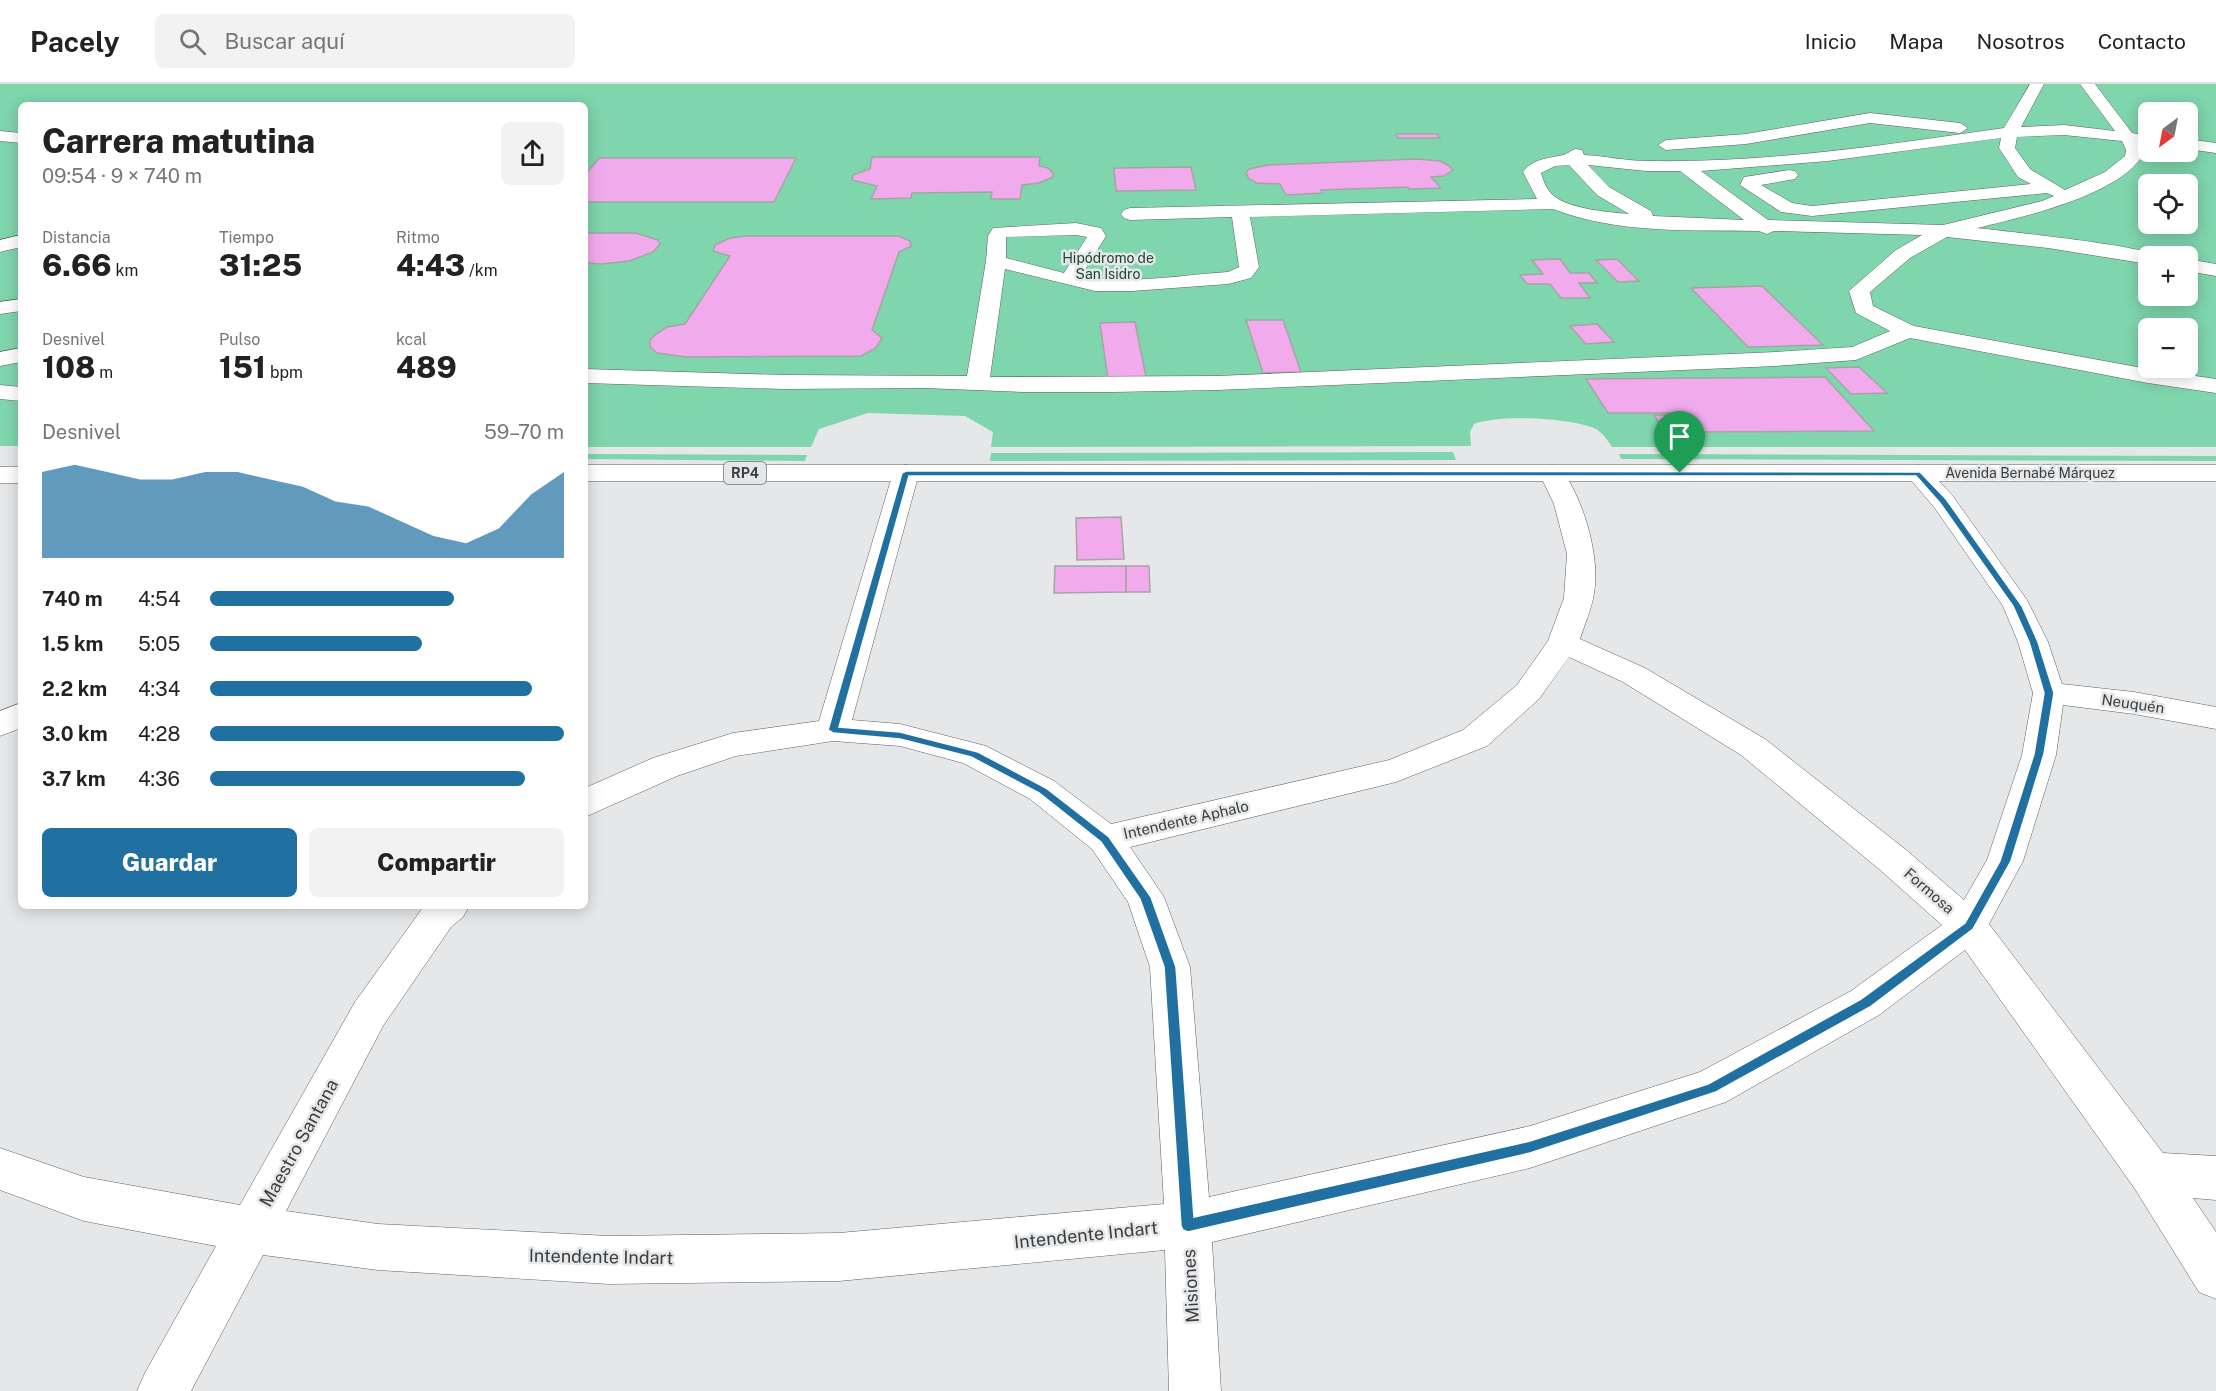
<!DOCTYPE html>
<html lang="es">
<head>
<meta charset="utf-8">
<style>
  body { margin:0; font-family:"Public Sans",sans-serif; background:#f2f2f2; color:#222; height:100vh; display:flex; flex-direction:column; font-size:22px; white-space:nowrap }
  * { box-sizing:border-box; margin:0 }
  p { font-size:20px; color:#767676 }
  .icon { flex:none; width:33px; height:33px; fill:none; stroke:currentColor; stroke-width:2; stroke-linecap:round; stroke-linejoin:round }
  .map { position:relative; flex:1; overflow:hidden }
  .sheet { position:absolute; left:18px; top:18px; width:570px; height:807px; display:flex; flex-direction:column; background:#fff; border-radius:9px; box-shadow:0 3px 15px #0003 }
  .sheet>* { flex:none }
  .needle { width:39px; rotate:212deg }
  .buttons { position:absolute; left:2138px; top:18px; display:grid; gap:12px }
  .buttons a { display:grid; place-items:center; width:60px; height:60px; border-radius:9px; background:#fff; box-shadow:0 3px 15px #0003; font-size:30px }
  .pin { position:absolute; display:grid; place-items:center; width:51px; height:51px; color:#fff; margin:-62px -26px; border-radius:50% 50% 50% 0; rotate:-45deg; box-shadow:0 0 6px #0007 }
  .pin .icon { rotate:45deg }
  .round { display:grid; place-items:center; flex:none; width:63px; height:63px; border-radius:9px; background:#f2f2f2 }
  .summary { display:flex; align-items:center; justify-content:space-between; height:102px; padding:0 24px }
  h1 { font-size:33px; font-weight:800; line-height:45px }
  .metrics { display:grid; grid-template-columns:repeat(3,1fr); gap:9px; height:102px; padding:6px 24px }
  .metrics div { display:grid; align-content:center }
  .metrics b { font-size:30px; font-weight:800 }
  .metrics small { font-size:16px; font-weight:400 }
  .metrics p { font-size:16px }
  .chart { height:168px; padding:12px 24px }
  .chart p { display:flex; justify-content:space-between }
  .chart svg { width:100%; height:108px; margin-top:6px; fill:#2170a2; opacity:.7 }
  .action { display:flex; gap:12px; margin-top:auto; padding:12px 24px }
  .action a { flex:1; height:69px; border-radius:9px; background:#2170a2; color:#fff; font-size:24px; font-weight:800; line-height:69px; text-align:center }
  .action a+a { background:#f2f2f2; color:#222 }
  ul { padding:0 24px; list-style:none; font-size:20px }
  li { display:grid; grid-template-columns:96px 72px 1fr; align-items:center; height:45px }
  li i { height:15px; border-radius:8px; background:#2170a2 }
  header { display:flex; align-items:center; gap:36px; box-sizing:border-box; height:84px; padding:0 30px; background:#fff; border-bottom:2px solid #e0e0e0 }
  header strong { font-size:28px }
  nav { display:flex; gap:33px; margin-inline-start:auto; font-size:21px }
  .search { width:420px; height:54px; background:#f2f2f2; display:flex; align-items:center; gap:15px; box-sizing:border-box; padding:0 21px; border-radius:9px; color:#767676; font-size:22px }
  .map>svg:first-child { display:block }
</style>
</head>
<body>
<header>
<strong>Pacely</strong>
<div class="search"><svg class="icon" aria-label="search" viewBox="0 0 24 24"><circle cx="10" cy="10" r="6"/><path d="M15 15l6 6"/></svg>Buscar aquí</div>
<nav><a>Inicio</a><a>Mapa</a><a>Nosotros</a><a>Contacto</a></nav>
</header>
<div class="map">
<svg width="2216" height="1307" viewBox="0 0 2216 1307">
  <rect width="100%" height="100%" fill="#e5e7e9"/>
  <g fill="#7fd5ac" fill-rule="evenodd">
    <path d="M0,0H2216V363H1612C1608,357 1603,349 1596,345C1573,334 1498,330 1474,340L1470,348L1471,362L991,363L993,348L965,332L868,329L819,345L811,363H585V21H21V362H0ZM2148,28H2187V68H2148ZM2148,100H2187V140H2148ZM2148,172H2187V212H2148ZM2148,244H2187V284H2148Z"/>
    <polygon points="1453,368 1456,376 990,377 991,369"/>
    <polygon points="585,370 807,371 805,377 585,375"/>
    <polygon points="1619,370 2216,372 2216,377 1621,375"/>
  </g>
  <g fill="#f1abec" stroke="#a6a4a6" stroke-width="1.5">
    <polygon points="1396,50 1437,50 1440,54 1398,54"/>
    <polygon points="872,73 1040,73 1039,82 1048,84 1053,89 1053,93 1039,99 1022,101 1020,115 991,115 992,108 912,109 911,114 871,115 877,102 852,96 853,91 870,85"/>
    <polygon points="599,74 796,74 774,118 585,118 585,91"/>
    <polygon points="1417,75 1440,77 1448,81 1453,86 1444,92 1431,93 1441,104 1409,105 1408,103 1321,106 1322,109 1286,111 1280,100 1257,99 1249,95 1246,89 1249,85 1268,81"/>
    <polygon points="1191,83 1196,106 1116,107 1114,84"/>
    <polygon points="585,149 636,149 658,156 660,160 653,168 629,177 601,180 589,179 585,178"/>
    <polygon points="747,152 899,152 910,157 911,162 899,168 872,246 882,254 876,264 861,272 686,273 657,269 650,263 650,256 656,250 667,243 685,240 730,172 713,167 715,161 730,154"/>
    <polygon points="1560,175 1570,189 1589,189 1597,199 1579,199 1590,214 1561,214 1550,200 1527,200 1520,191 1543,190 1532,176"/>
    <polygon points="1617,175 1639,197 1618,198 1596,176"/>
    <polygon points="1762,202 1823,261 1748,263 1691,204"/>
    <polygon points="1246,236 1283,236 1301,288 1263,289"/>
    <polygon points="1135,238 1146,293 1108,295 1100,239"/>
    <polygon points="1597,240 1614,258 1586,260 1570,242"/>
    <polygon points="1859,283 1887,309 1851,310 1826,284"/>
    <polygon points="1825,293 1874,347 1694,348 1680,329 1608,329 1586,295"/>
    <polygon points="1654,331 1679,331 1686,342 1661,342"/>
    <polygon points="1121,433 1124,475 1077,476 1076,434"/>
    <polygon points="1055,482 1126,482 1126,508 1054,509"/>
    <polygon points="1126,482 1149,482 1150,508 1126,508"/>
  </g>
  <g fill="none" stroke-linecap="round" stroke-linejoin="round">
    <defs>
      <g id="minor">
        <path d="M2030,0H2044L2021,43L2064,41L2115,47L2080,0H2095L2132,49L2143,51L2145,54L2139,58L2143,66L2141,74C2113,113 2022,133 1977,144C2002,147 2146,162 2157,172H2148V180L2048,164L1947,153L1910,174L1870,208L1873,222L1914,242L2148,285L2216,295V309L2148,299L1910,254L1856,276L1776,282L1217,306L1112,308H1023L925,304L784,305L585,299V285L784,291L967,292L986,177L988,152L993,144L1076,139L1101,144L1106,152L1081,192C1128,201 1181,191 1228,188L1239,183L1232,133L1130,136L1124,134L1121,130L1124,126L1130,124L1537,115L1523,88C1534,74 1547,75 1563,71C1568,70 1571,66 1576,65L1582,66L1584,71C1605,72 1626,77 1648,77C1767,79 1886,61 2004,44ZM2064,51L2122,57L2126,66L2125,72L2105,88L2065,106L2030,85L2015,64L2017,53ZM2001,54L1999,64L2018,93L2031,100L1812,122L1792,119L1761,101L1795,95L1798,91L1795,87L1789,86L1744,93L1740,101L1781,128L1812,132L2047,109L2054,112L2042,117L1943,141L1768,136L1701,87L1828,77ZM1569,81L1597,111L1629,130C1608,128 1562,125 1549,107C1545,102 1543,95 1541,89L1555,82ZM1588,81L1646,87H1680L1744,136L1653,132L1651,127L1609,103ZM1553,125C1617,150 1692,146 1759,147L1767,150L1774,147L1922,151L1896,166L1849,207L1856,229L1890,247L1852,263L1776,268L1217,292L990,293L1005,185L1095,207H1132L1228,200L1251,194L1259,183L1250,133ZM1076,151L1087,153L1064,189L1006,174V153Z"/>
        <polygon points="1870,29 1960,39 1968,44 1960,49 1870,39 1746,60 1666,66 1658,61 1666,56 1746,50"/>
        <polygon points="0,47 21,49 21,59 0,57"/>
        <polygon points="2187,55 2216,59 2216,69 2187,65"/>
        <polygon points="21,151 21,163 0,168 0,156"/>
        <polygon points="2187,175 2216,180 2216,192 2187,187"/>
        <polygon points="21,215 21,227 0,230 0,218"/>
        <polygon points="21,264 21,278 0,282 0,268"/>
        <polygon points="0,301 21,303 21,317 0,315"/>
        <path d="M906,381L915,384L919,389L852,636L900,640L986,662L1054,697L1111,740L1389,676L1463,646L1517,601L1548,557L1564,514L1567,470L1554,420L1539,389L1543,384L1552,381L1561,384C1584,417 1602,475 1593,515C1590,529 1584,542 1580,555L1645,584L1765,655L1905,765L1964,816L1987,776L2022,671L2033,609L2018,558L2003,522L1934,423L1905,389L1909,384L1918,381L1927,384L1952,411L2027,516L2048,558L2062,600L2134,608L2216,623V645L2134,630L2063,621L2056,671L2023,777L1989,840L2163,1069L2216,1072V1116L2193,1114L2216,1148V1215L2199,1208L2135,1105L1965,866L1879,931L1726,1018L1530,1084L1212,1158L1221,1307H1169L1165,1166L839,1197L609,1200L378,1186L263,1171L191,1307H137L145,1289L216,1162L84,1137L0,1106V1064L84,1093L240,1121L355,918L424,822H469L463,833L451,843L383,942L286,1127L378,1140L609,1152L839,1149L1164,1120L1150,883L1128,818L1092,765L1030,715L963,679L900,662L833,657L736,672L677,692L585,733V704L653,674L733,649L819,637L893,389L897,384ZM1569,573L1623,598L1741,671L1879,785L1942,841L1851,907L1700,988L1530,1042L1209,1113L1190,883L1164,813L1130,763L1396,698L1487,662L1539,615Z"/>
        <polygon points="21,619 21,644 0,652 0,627"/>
      </g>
      <g id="major">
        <rect x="585" y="381" width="1631" height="16"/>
        <rect x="0" y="383" width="21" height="16"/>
      </g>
    </defs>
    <use href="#minor" stroke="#5e5f61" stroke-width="1"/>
    <use href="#major" stroke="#5e5f61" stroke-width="1"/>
    <use href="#minor" fill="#fff" fill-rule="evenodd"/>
    <use href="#major" fill="#fff" fill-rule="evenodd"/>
  </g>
  <path fill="#2170a2" stroke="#fff" stroke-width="1.5" fill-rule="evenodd" d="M906,387L1920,388L1946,415L2022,522L2038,558L2054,609L2044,670L2011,777L1973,845L1870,923L1716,1008L1530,1069L1188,1148L1183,1146L1181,1142L1164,883L1140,815L1101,758L1039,709L971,673L900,655L833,649L828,646L902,389ZM909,392H1916L1940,419L2013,522L2029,558L2044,609L2034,670L2000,777L1965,839L1861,915L1708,1000L1530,1057L1194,1133L1176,883L1151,813L1109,753L1046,704L978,668L900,648L839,643Z"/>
  <g text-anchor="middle" stroke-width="5" stroke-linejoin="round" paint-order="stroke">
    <g font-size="14" fill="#1c4633" stroke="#e5e7e9">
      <text x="1108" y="179">Hipódromo de<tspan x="1108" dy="16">San Isidro</tspan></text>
    </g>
    <rect fill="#e5e7e9" stroke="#6f7071" stroke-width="1.5" x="724" y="378" width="42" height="22" rx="4.5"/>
    <g font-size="14" font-weight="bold" fill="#3c3d3e">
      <text x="745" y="394">RP4</text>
    </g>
    <g font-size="14" fill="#3c3d3e" stroke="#e5e7e9">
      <text x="2030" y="394">Avenida Bernabé Márquez</text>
    </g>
    <g font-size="15" fill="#3c3d3e" stroke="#e5e7e9">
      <text transform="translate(2133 620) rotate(8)" y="5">Neuquén</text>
      <text transform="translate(1186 736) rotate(-13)" y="5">Intendente Aphalo</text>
      <text transform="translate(1929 807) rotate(41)" y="5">Formosa</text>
    </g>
    <g font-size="18" fill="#3c3d3e" stroke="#e5e7e9">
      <text transform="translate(299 1059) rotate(-61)" y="6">Maestro Santana</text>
      <text transform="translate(1086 1151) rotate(-6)" y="6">Intendente Indart</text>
      <text transform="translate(601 1173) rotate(1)" y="6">Intendente Indart</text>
      <text transform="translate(1191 1202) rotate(-93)" y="6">Misiones</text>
    </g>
  </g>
</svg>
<div class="buttons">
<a><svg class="needle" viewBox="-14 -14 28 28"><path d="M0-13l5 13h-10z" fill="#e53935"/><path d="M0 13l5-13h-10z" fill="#767676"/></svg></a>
<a><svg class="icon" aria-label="locate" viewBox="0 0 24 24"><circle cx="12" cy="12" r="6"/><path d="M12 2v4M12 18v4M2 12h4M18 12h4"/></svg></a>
<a>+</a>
<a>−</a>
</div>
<div class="pin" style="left:1680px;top:389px;background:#1e9e55"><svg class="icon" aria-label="arrive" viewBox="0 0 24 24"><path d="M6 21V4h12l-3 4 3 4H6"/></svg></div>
<section class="sheet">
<div class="summary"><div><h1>Carrera matutina</h1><p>09:54 · 9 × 740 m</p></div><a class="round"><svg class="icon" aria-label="share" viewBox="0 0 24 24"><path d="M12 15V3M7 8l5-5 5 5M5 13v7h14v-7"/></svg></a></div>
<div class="metrics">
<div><p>Distancia</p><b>6.66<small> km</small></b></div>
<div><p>Tiempo</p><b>31:25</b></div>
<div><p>Ritmo</p><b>4:43<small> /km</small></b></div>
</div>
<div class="metrics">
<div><p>Desnivel</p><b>108<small> m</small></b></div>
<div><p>Pulso</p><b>151<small> bpm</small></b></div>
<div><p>kcal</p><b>489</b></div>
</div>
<div class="chart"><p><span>Desnivel</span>59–70 m</p>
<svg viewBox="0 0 160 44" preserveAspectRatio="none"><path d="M0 44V9L10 6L20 9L30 12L40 12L50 9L60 9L70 12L80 15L90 21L100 23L110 29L120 35L130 38L140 32L150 18L160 9V44z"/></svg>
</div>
<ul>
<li><b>740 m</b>4:54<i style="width:69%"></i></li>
<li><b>1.5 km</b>5:05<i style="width:60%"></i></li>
<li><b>2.2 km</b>4:34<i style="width:91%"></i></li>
<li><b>3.0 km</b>4:28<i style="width:100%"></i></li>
<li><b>3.7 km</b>4:36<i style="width:89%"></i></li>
</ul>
<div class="action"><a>Guardar</a><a>Compartir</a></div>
</section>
</div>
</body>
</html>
